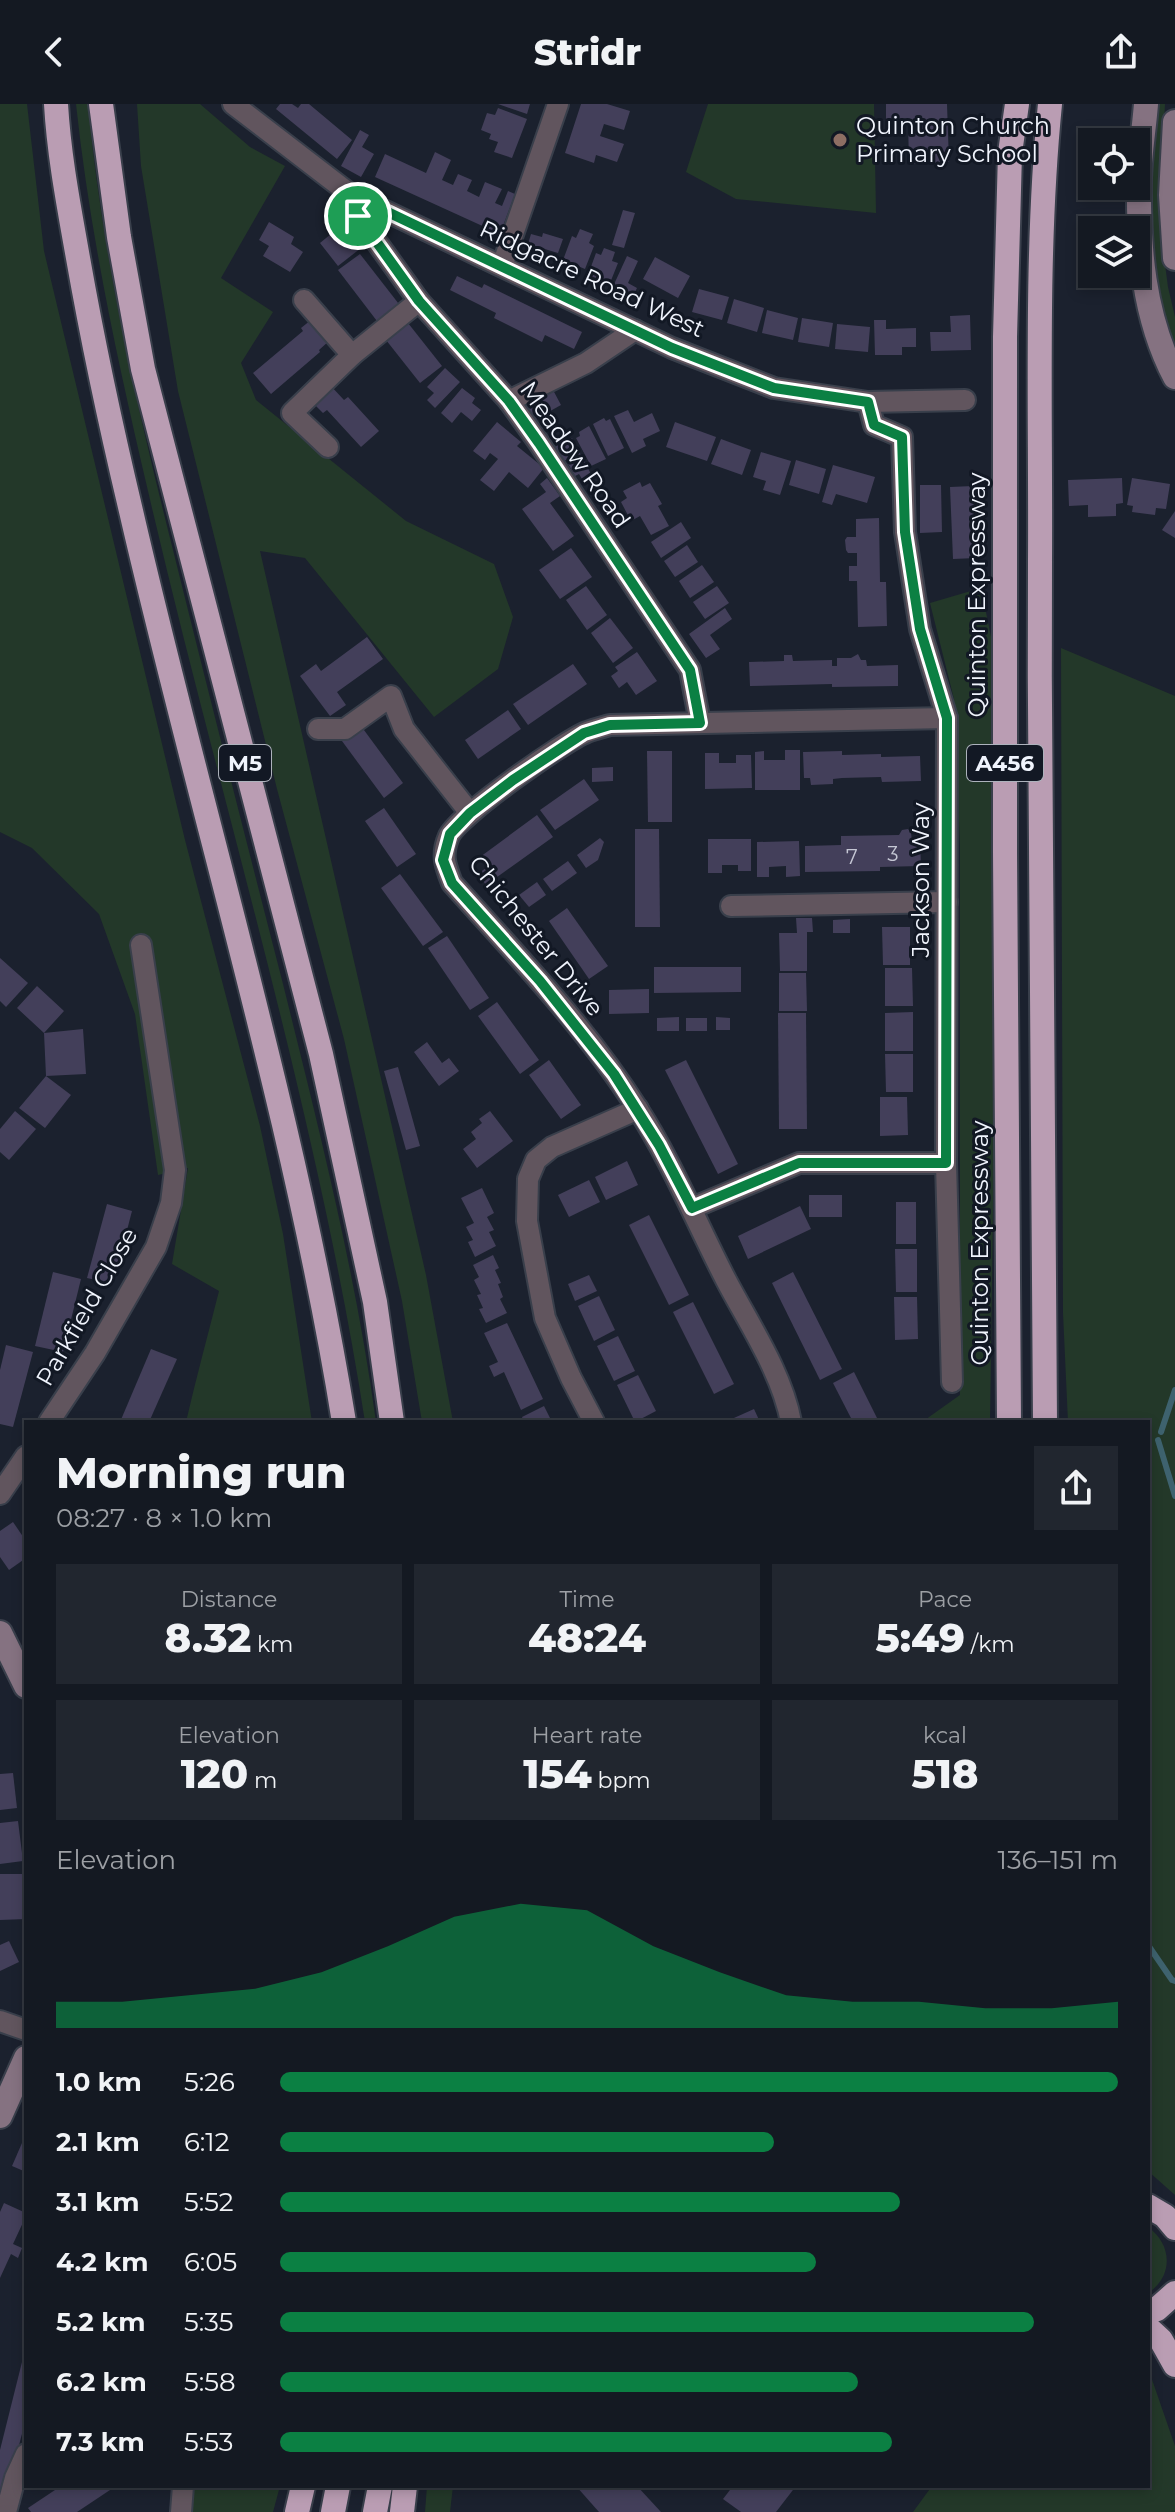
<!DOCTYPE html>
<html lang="en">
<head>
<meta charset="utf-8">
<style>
  body { margin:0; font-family:Montserrat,sans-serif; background:#21262f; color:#f1f3f6; height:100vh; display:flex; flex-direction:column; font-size:30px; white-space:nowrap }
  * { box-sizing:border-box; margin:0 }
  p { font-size:26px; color:#9da0a5 }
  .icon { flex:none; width:44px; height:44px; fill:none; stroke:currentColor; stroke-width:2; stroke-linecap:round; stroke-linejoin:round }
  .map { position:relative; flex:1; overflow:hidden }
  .drawer { position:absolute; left:24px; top:1316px; width:1126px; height:1068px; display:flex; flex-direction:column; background:#141922; border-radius:0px; box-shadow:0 4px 12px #0003,0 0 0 2px #333840 }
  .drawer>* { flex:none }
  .tools { position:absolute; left:1078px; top:24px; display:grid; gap:16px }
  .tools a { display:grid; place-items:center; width:72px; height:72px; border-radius:0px; background:#141922; box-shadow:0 4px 12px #0003,0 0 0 2px #333840; font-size:40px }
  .pin { position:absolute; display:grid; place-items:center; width:68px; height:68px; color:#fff; margin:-34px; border:4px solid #fff; border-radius:50%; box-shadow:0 2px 8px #0007 }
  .round { display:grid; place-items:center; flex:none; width:84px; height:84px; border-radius:0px; background:#21262f }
  .head { display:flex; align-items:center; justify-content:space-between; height:136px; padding:0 32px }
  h1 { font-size:44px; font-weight:800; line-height:60px }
  .stats { display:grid; grid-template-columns:repeat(3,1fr); gap:12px; height:136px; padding:8px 32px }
  .stats div { display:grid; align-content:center; border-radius:0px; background:#21262f; text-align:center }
  .stats b { font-size:40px; font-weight:800 }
  .stats small { font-size:22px; font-weight:400 }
  .stats p { font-size:22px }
  .chart { height:224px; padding:16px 32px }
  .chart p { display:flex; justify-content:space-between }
  .chart svg { width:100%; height:144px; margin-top:8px; fill:#0b8043; opacity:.7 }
  ul { padding:0 32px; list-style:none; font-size:26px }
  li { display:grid; grid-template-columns:128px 96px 1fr; align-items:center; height:60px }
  li i { height:20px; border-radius:10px; background:#0b8043 }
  header { display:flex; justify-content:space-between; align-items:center; height:104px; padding:0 32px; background:#141922; font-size:36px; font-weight:800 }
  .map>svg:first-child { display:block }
</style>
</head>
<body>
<header><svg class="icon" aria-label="back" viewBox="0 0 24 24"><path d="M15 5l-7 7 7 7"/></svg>Stridr<svg class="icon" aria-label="share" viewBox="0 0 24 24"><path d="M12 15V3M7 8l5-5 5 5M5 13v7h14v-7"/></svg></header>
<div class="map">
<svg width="1175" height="2408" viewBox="0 0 1175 2408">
  <rect width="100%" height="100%" fill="#1b212e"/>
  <g fill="#233829">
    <path d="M0,0H27L44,147L185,736L260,1022L283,1130L312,1318H186C196,1274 208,1231 219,1187L172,1160L188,1064L158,1071L135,910L99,810L32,744L0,728Z"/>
    <path d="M76,0H88C102,151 136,299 173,446C209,591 246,736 283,880C319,1025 356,1170 376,1318H365C316,1002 220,697 148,387C118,259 90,131 76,0Z"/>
    <polygon points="137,0 200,0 250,43 285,62 221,174 273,208 241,259 256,296 406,417 494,460 513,513 498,565 434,613 305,454 260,447 426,1171 453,1318 422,1318 402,1197 344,935 277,685 178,287 141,62"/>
    <polygon points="708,0 874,0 876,109 736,95 686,68"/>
    <path d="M1156,0H1165L1159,115L1168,183L1175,213V242C1142,166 1153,81 1156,0Z"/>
    <polygon points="981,484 996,557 994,1041 990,1318 922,1318 960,1291 960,742 954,595 930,499"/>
    <polygon points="1061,544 1175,592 1175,2091 1148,2067 1148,1318 1068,1318 1063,1209"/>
    <path d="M1148,2123C1172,2140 1174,2172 1148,2189Z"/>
    <polygon points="1148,2264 1175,2342 1175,2408 913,2408 932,2382 1148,2382"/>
    <polygon points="190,2382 280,2382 273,2408 187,2408"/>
    <polygon points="427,2382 453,2382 450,2408 425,2408"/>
  </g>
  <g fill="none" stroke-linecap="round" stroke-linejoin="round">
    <g stroke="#3e626e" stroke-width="6">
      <polyline points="1161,1328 1175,1286"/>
      <polyline points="1158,1336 1175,1392"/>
      <polyline points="1148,1841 1172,1876 1175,1877"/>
    </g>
  </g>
  <g fill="#433f5a">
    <polygon points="280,0 292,0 298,4 301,0 309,0 352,36 337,55 276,5"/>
    <polygon points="498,0 530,0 527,10"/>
    <polygon points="581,0 607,0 630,7 624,26 604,20 600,32 624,40 617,58 596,51 594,59 565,49"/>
    <polygon points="886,0 947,0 949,58 909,60 908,16 886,16"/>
    <polygon points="498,4 527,15 512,54 494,48 498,38 489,35 491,30 481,26 487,9 495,11"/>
    <polygon points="360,26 369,31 362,43 374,50 361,73 341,62"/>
    <polygon points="435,48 451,56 442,76 453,81 458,70 472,76 467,87 479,93 485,78 502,85 495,99 502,102 508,87 515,90 500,130 375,73 385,50 426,69"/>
    <polygon points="623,106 635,109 624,144 612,141"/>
    <polygon points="269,118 294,133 291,140 303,148 290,168 263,152 269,142 259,136"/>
    <polygon points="342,121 361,144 338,162 320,139"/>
    <polygon points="580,125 593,130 589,139 594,142 585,165 563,156 572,132 576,134"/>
    <polygon points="543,129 563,135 558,149 528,140 531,130 542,133"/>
    <polygon points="604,144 615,148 612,157 618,159 610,179 588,171 596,149 601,151"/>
    <polygon points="360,150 402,204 380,221 338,166"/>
    <polygon points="627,152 638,157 628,179 637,184 630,198 610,189"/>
    <polygon points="655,153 690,172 678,194 643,175"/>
    <polygon points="457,172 482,184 484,180 582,228 574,245 545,231 542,238 494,214 496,209 450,186"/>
    <polygon points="699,185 729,193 722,216 692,208"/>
    <polygon points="734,195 764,204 757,228 727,219"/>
    <polygon points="767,206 798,214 793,236 762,229"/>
    <polygon points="970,211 971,246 931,247 930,228 951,228 950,212"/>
    <polygon points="802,214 833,219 829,243 798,238"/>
    <polygon points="311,216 329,237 319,246 320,248 271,290 253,269 303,227 301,224"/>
    <polygon points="874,216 886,216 886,225 916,224 916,243 902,243 902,251 875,251"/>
    <polygon points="408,219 442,262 420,279 386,236"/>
    <polygon points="837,220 870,223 868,248 835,245"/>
    <polygon points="445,264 460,278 435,304 427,296 434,289 427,283"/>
    <polygon points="329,280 344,296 348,293 379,327 361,343 327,306 323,309 311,297"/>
    <polygon points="462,284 475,294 472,299 481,306 472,317 461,308 452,319 441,309"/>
    <polygon points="553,286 561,301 534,316 526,300"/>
    <polygon points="628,306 634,318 652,309 660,327 643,335 646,342 632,349 614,312"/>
    <polygon points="604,314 606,317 610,315 624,344 608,352 593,320"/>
    <polygon points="497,318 521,338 517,342 544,364 528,384 509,368 494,387 480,376 498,355 490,349 485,356 473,347"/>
    <polygon points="675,318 716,333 707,357 666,343"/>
    <polygon points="589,322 606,355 591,362 576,334 580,332 579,328"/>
    <polygon points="572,334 591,370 582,375 579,370 575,372 566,356 559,359 551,345"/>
    <polygon points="721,335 751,346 742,371 711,360"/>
    <polygon points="761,348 791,357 780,391 763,386 766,377 753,373"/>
    <polygon points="796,356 826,365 819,390 789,381"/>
    <polygon points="833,361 875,373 867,399 836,390 832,401 822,398"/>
    <polygon points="547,374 560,392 550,399 574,432 553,447 522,405 546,388 540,380"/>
    <polygon points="1122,374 1123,399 1116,400 1116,412 1088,413 1088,401 1069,402 1068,376"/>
    <polygon points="1132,374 1170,380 1166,405 1156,404 1155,411 1132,408 1133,402 1127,401"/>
    <polygon points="640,378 642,383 650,379 662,400 658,402 669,422 651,431 640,412 631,417 621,398 627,394 623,387"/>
    <polygon points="920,381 941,381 942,428 920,429"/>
    <polygon points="973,382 976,454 953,455 950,383"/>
    <polygon points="1175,407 1175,434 1162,426"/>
    <polygon points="879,414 880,478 886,478 887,522 858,523 857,477 849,477 849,462 857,462 857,449 848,449 846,446 845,436 847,433 856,433 856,415"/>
    <polygon points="681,418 691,434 661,454 651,438"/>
    <polygon points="687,441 698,458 675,473 664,457"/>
    <polygon points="571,444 592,473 560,495 539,466"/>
    <polygon points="702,461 714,478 690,494 679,477"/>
    <polygon points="586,482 607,511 587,526 566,496"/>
    <polygon points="717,482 729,499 705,515 693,498"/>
    <polygon points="725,504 732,515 710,531 720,545 706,554 689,530"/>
    <polygon points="610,514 633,544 613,559 591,529"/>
    <polygon points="367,533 383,555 337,588 346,601 330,612 300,572 316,560 321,567"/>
    <polygon points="637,548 657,577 636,591 627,578 619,584 611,572 618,567 615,563"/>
    <polygon points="858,550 861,556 866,556 867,562 898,561 898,582 832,583 832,580 750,582 749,558 784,557 784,551 792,551 793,557 832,556 832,562 837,562 837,554 851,554"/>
    <polygon points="573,560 587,580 528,621 513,600"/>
    <polygon points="508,606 521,625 478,655 465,636"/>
    <polygon points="361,622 403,679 384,694 342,637"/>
    <polygon points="785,646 800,646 800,686 755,686 755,648 764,647 764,656 785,656"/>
    <polygon points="647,647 672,647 672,718 648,718"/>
    <polygon points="842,647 842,651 881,650 881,653 920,652 921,677 882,678 881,673 842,674 833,675 833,680 811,681 810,674 804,674 803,648"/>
    <polygon points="705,649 719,649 719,659 736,659 736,651 751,651 752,684 705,685"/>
    <polygon points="613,663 613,677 592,678 592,664"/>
    <polygon points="584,675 599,696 555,726 540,706"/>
    <polygon points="384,704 416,750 397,763 365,717"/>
    <polygon points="537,711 553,733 486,781 478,770 487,763 480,753"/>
    <polygon points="635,725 659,725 660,823 635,823"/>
    <polygon points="908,725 911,729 912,737 920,737 921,762 880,763 880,767 805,768 805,742 841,741 841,732 899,731 902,726"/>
    <polygon points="600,734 604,738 598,756 586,764 577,751"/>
    <polygon points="708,735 751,735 751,767 738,767 738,761 722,761 722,769 708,769"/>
    <polygon points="799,737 800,772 786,773 786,762 769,763 769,773 757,773 757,738"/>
    <polygon points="568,757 577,769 552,787 543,775"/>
    <polygon points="400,770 443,828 423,842 381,784"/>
    <polygon points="537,778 546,791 529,803 519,791"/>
    <polygon points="567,804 608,862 589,875 549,817"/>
    <polygon points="796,814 812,814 813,828 807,828 807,867 780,867 779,829 797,829"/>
    <polygon points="850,815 850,829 833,829 833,816"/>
    <polygon points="882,823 910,823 910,861 883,861"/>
    <polygon points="447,832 489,894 470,906 428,844"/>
    <polygon points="0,854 28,879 6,903 0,897"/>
    <polygon points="654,863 741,863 741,888 654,889"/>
    <polygon points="885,864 912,864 913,902 885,902"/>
    <polygon points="779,869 806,869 807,907 779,907"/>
    <polygon points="37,882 64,907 44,929 83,925 86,970 46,972 44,929 17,904"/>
    <polygon points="649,885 649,909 609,910 609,886"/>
    <polygon points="497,898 539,956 520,970 478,912"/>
    <polygon points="913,908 913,947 885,947 885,909"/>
    <polygon points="778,909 806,909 807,1025 779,1025"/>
    <polygon points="679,913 679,927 657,927 657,914"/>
    <polygon points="716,913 730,914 730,926 716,926"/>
    <rect x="686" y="914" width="21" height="13"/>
    <polygon points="427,938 442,959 449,954 459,967 439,982 414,948"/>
    <polygon points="885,950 913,950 913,988 886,988"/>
    <polygon points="549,956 581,1001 561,1015 529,971"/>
    <polygon points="686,956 738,1060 718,1070 665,966"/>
    <polygon points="398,963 420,1042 406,1046 384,967"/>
    <polygon points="46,972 71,991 45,1024 19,1004"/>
    <polygon points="880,993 907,993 908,1031 880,1032"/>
    <polygon points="15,1007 36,1025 9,1056 0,1048 0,1025"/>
    <polygon points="490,1007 513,1037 477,1064 463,1045 476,1035 471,1028 482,1019 479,1015"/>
    <polygon points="627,1057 638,1081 606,1096 595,1073"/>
    <polygon points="589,1076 600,1098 569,1113 558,1091"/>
    <polygon points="482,1084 494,1109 487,1113 494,1126 489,1128 496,1142 475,1153 468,1138 473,1136 466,1123 474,1119 461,1094"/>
    <rect x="809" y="1091" width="33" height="22"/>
    <rect x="896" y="1098" width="20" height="42"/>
    <polygon points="107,1100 132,1107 113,1180 87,1174"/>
    <polygon points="800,1102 811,1125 748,1155 738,1132"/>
    <polygon points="649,1111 689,1191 669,1201 629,1121"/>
    <polygon points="895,1145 917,1145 917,1188 896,1188"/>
    <polygon points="493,1151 499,1164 495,1166 501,1179 498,1180 503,1193 500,1195 507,1209 486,1219 479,1205 483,1204 477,1191 481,1190 474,1176 479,1173 473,1161"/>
    <polygon points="53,1168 81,1175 63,1248 35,1242"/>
    <polygon points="793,1168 842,1265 820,1276 772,1179"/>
    <polygon points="589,1171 597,1187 575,1197 568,1180"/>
    <polygon points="599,1192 615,1226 594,1237 578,1202"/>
    <polygon points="894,1193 917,1193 918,1235 895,1236"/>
    <polygon points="693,1198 734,1280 714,1290 673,1208"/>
    <polygon points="507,1219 543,1295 521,1306 504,1268 494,1273 489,1262 498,1258 484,1229"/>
    <polygon points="618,1232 635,1267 614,1277 597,1242"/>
    <polygon points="6,1241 33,1248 13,1323 0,1320 0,1266"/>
    <polygon points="151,1245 177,1255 149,1318 120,1318"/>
    <polygon points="854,1268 879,1318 853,1318 833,1279"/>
    <polygon points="638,1271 656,1307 635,1318 617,1281"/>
    <polygon points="544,1302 552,1318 524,1318 522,1313"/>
    <polygon points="754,1305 760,1318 725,1318"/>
    <polygon points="13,1418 26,1437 26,1454 9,1466 0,1453 0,1427"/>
    <polygon points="13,1669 17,1704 0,1706 0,1670"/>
    <polygon points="18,1717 23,1757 0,1760 0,1719"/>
    <polygon points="0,1770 26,1770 26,1815 0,1816"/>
    <polygon points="9,1837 19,1858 0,1867 0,1841"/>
    <polygon points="22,2039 26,2041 26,2068 12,2062"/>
    <polygon points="4,2099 26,2109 26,2112 13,2140 22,2144 18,2154 11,2150 0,2174 0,2108"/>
    <polygon points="23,2254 26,2255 26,2314 2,2408 0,2408 0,2346"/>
    <polygon points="61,2382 116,2382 77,2408 31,2408 28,2404"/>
    <polygon points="576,2382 637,2382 661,2408 599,2408"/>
    <polygon points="733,2382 796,2382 776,2408 741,2408 723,2395"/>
  </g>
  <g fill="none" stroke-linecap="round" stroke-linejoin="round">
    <defs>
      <g id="street">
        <polyline points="233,0 350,90 672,244 774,284 868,298 965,296"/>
        <polyline points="350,90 358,112 419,197 509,297 539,339 690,566 700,619"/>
        <polyline points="502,162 558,0"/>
        <polyline points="304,196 352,251"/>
        <polyline points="509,297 586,259 635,226"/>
        <polyline points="868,298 874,321 902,333 905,428 920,525 947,614 946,1059 952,1278"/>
        <polyline points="328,343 292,309 352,251 419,197"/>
        <polyline points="318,625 345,625 391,592 404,625 470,709"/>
        <polyline points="731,802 947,798"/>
        <polyline points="692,1104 799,1059 946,1059"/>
        <polyline points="49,1318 95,1249 156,1143 171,1099 175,1066 141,841"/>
        <polyline points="594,1318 571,1274 545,1214 527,1117 528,1075 536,1056 552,1043 638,1005"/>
        <path d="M791,1318C782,1269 749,1220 726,1176C696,1118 672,1058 637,1004C585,922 516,851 452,779C445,761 441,751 449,732C458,712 564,637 587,628C594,625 603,623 610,621L947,614"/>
        <polyline points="0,1390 26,1352"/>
        <polyline points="0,1917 26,1926"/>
        <polyline points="6,2408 15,2374 26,2350"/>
        <polyline points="181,2408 183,2382"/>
      </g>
      <g id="secondary">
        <path d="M1146,0C1144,25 1140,49 1139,74C1138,142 1143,212 1175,273"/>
        <polyline points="1175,18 1171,91 1175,154"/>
        <polyline points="0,1529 26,1582"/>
        <polyline points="0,2012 26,1954"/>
      </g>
      <g id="highway">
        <path d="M56,0C59,52 69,103 78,154C93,239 111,323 131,407C201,711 294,1010 344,1318"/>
        <polyline points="101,0 119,133 143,265 321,950 375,1198 392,1318"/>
        <polyline points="1009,1318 1005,748 1005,233 1010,49 1017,0"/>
        <path d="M1045,1318C1042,1031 1039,744 1040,457C1041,306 1035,150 1050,0"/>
        <polyline points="1148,2102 1165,2112 1175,2124"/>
        <polyline points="1148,2208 1157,2205 1175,2189"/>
        <polyline points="1148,2224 1161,2236 1175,2261"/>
        <polyline points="297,2408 303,2382"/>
        <polyline points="333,2408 338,2382"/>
        <polyline points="375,2408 380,2382"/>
        <polyline points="402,2408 405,2382"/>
      </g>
    </defs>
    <use href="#street" stroke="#393f4b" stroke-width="24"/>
    <use href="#secondary" stroke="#393f4b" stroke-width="28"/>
    <use href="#highway" stroke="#393f4b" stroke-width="28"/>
    <use href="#street" stroke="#61555e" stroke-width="20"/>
    <use href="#secondary" stroke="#857281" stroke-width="24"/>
    <use href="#highway" stroke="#ba9db3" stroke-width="24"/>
  </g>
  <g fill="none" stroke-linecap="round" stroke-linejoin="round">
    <defs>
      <polygon id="route" points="350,90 672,244 774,284 868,298 874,321 902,333 905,428 920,525 947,614 946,1059 799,1059 692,1104 659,1041 614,970 540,877 452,779 443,756 450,730 470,709 513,676 584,629 610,621 700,619 690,566 539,339 509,297 419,197 358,112"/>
    </defs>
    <use href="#route" stroke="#fff" stroke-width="16"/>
    <use href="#route" stroke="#0b8043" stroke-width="10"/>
  </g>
  <circle fill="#8d6e63" stroke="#121824" stroke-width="3" cx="840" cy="36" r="8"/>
  <g text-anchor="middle" stroke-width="6" stroke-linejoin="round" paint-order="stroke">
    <g font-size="20" fill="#c5c7d4">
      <text x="893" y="757">3</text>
      <text x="852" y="760">7</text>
    </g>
    <g fill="#121824" stroke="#adb2bc" stroke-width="2">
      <rect x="219" y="641" width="52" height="36" rx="6"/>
      <rect x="967" y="641" width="76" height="36" rx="6"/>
    </g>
    <g font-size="22" font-weight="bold" fill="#f0f4fd">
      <text x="245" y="667">M5</text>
      <text x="1005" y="667">A456</text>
    </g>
    <g font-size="24" fill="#f0f4fd" stroke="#121824" text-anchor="start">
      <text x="856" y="30">Quinton Church<tspan x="856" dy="28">Primary School</tspan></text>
    </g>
    <g font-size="24" fill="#f0f4fd" stroke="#121824">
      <text transform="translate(592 175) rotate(25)" y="8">Ridgacre Road West</text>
      <text transform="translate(575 351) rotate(55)" y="8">Meadow Road</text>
      <text transform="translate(977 491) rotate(-90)" y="8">Quinton Expressway</text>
      <text transform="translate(921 776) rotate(-90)" y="8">Jackson Way</text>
      <text transform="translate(536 832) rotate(51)" y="8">Chichester Drive</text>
      <text transform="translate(980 1139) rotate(-90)" y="8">Quinton Expressway</text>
      <text transform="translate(87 1203) rotate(-60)" y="8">Parkfield Close</text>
    </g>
  </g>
</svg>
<div class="tools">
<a><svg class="icon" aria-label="locate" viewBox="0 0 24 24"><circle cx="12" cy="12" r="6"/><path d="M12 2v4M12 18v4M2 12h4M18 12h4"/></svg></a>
<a><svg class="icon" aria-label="layers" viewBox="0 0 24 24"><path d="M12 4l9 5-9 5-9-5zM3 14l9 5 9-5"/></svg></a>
</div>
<div class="pin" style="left:358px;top:112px;background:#1e9e55"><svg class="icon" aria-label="arrive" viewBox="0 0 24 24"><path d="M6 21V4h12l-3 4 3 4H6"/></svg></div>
<section class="drawer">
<div class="head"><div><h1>Morning run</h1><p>08:27 · 8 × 1.0 km</p></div><a class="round"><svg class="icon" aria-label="share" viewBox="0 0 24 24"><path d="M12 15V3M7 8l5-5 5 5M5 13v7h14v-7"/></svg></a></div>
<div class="stats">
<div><p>Distance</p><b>8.32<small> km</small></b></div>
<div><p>Time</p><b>48:24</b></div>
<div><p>Pace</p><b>5:49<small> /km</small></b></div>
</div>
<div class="stats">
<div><p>Elevation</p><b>120<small> m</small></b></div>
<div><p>Heart rate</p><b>154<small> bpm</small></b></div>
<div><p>kcal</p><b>518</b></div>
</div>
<div class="chart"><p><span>Elevation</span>136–151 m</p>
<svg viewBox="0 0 160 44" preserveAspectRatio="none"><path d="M0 44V36L10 36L20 34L30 32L40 27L50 19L60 10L70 6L80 8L90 19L100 27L110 34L120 36L130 36L140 38L150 38L160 36V44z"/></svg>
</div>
<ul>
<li><b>1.0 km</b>5:26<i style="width:100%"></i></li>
<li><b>2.1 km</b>6:12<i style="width:59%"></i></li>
<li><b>3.1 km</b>5:52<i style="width:74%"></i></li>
<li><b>4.2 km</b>6:05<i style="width:64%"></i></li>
<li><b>5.2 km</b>5:35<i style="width:90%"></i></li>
<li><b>6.2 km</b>5:58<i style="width:69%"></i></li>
<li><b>7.3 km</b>5:53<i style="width:73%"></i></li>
</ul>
</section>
</div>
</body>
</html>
